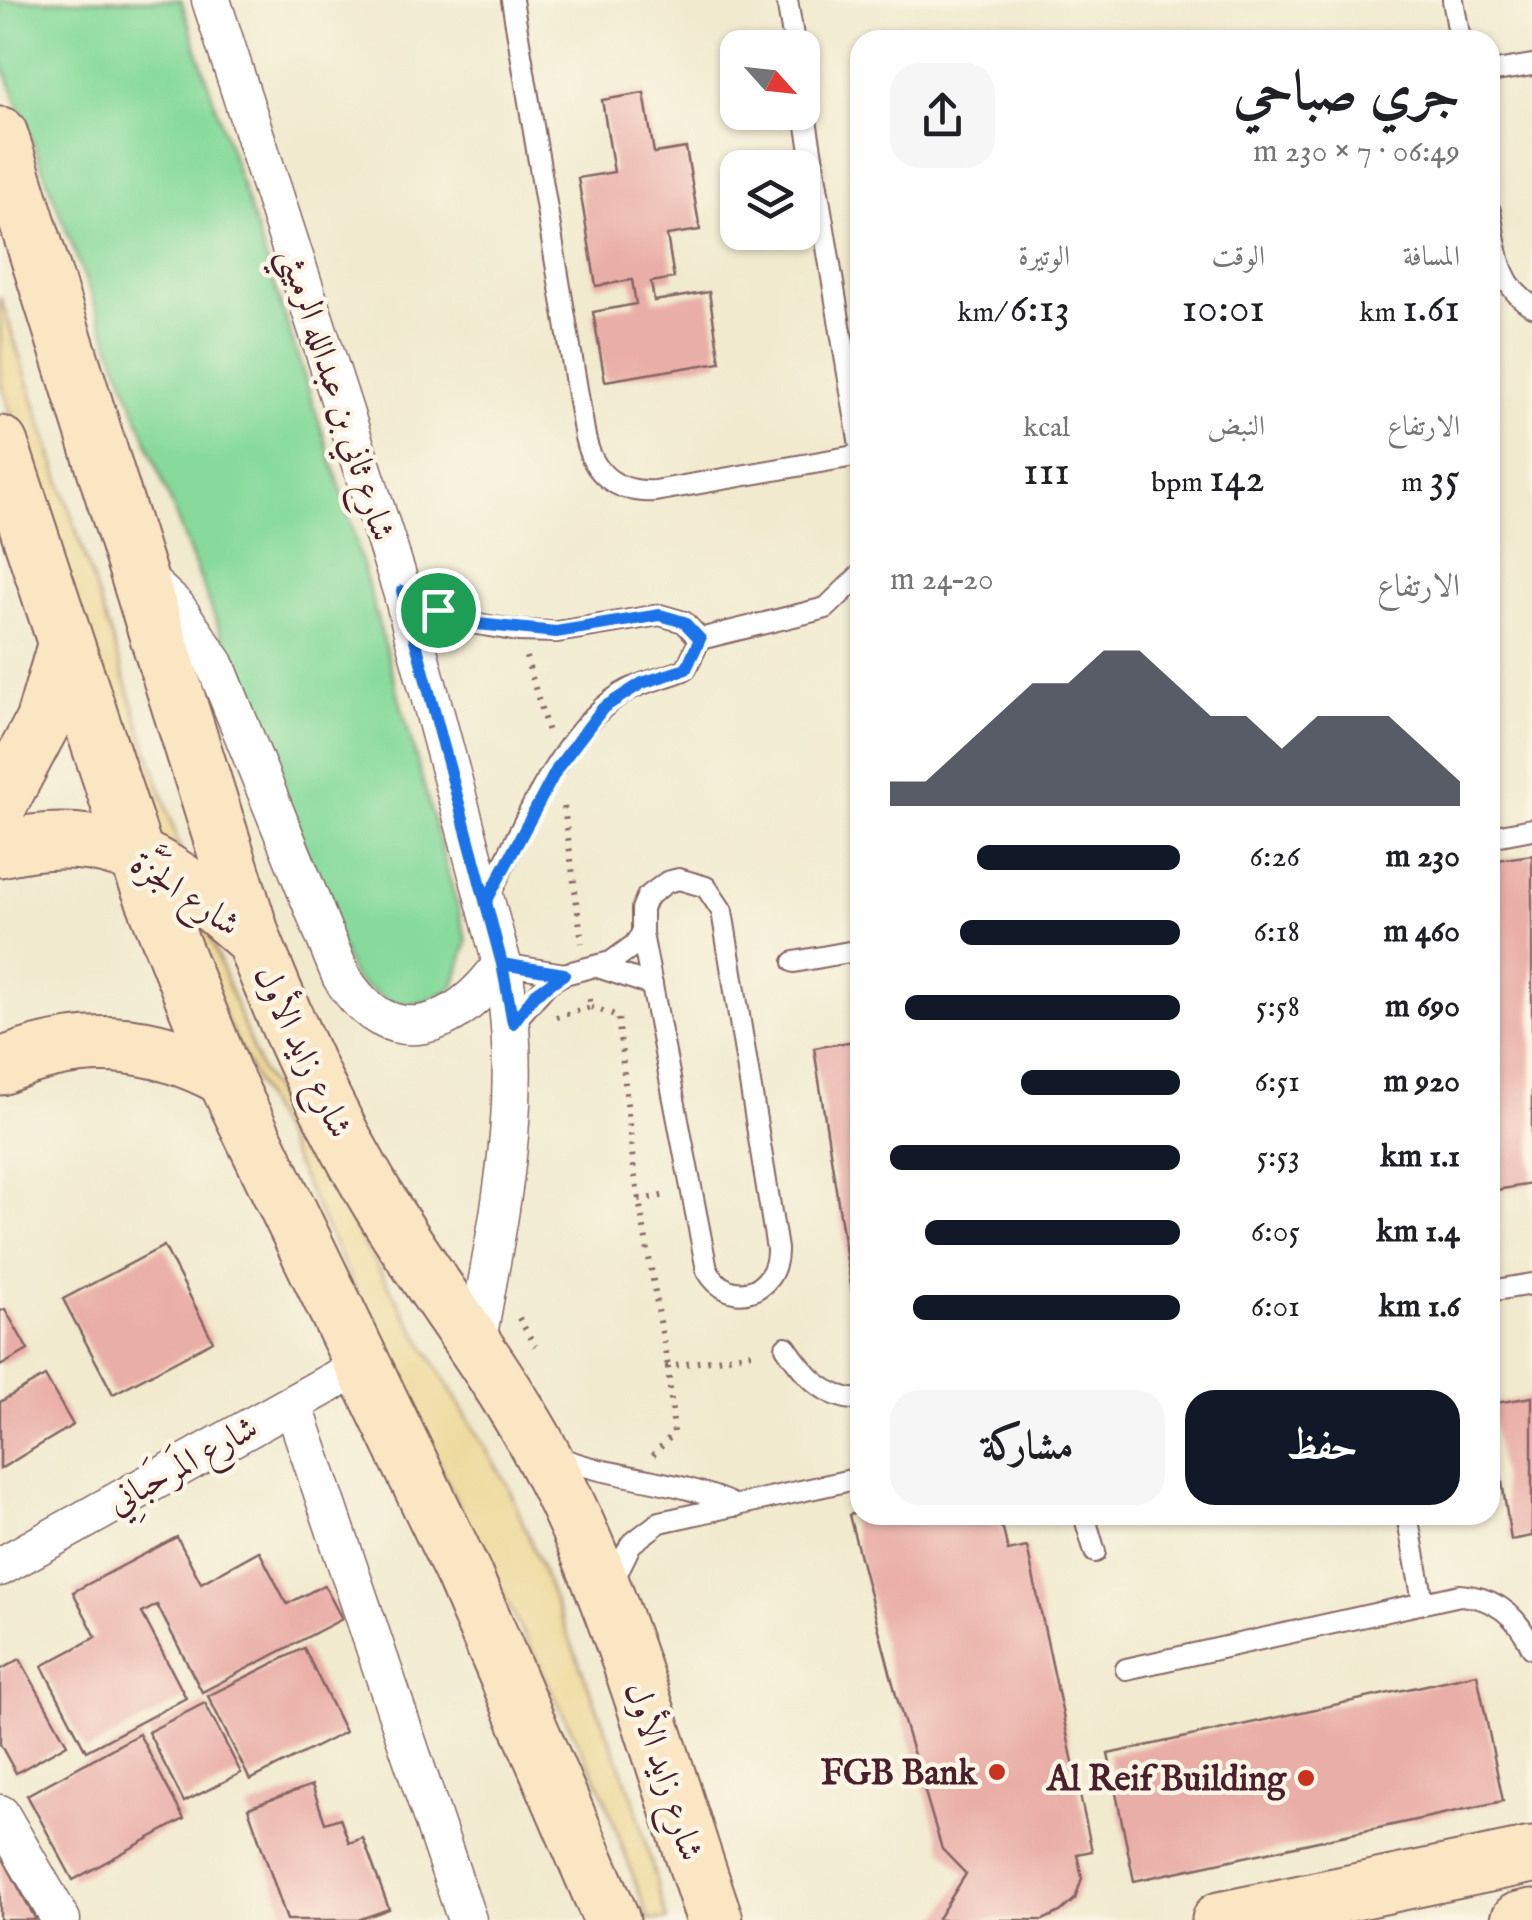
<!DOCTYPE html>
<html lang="ar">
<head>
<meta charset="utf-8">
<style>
  body { margin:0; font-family:"IM FELL English",Amiri,serif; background:#f6f6f6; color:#202124; direction:rtl; height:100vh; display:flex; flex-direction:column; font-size:38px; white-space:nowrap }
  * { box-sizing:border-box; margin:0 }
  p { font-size:32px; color:#757577 }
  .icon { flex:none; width:55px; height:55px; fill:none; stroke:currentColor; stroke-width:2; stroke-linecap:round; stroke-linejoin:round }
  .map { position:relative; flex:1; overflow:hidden; direction:ltr }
  .panel { position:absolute; left:850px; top:30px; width:650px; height:1495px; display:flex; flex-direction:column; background:#fff; border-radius:30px; box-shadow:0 2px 8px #0004; direction:rtl }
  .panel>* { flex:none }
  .needle { width:65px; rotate:117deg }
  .fabs { position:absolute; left:720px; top:30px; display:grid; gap:20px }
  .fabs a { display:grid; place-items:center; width:100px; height:100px; border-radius:20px; background:#fff; box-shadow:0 2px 8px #0004; font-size:50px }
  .pin { position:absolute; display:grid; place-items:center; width:85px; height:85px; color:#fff; margin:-42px; border:5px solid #fff; border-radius:50%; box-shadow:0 2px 10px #0007 }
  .round { display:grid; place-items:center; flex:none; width:105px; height:105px; border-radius:30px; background:#f6f6f6 }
  .head { display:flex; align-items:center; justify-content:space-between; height:170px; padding:0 40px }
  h1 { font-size:55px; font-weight:600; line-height:75px }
  .stats { display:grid; grid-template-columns:repeat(3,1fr); gap:15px; height:170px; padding:10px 40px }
  .stats div { display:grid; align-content:center }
  .stats b { font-size:42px; font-weight:600 }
  .stats small { font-size:28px; font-weight:400 }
  .stats p { font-size:28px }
  .chart { height:280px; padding:20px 40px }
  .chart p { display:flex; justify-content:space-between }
  .chart svg { width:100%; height:180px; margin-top:10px; fill:#111827; opacity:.7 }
  .button { display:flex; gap:20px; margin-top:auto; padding:20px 40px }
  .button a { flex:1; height:115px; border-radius:30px; background:#111827; color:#fff; font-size:40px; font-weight:600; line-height:115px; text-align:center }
  .button a+a { background:#f6f6f6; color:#202124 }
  ul { padding:0 40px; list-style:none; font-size:32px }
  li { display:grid; grid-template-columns:160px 120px 1fr; align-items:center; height:75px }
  li i { height:25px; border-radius:12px; background:#111827 }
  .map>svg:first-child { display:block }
</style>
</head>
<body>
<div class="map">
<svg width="1532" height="1920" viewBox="0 0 1532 1920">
  <rect width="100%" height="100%" fill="#fcf5e5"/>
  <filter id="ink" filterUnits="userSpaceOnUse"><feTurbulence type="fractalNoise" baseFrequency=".01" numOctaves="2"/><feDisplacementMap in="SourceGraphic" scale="20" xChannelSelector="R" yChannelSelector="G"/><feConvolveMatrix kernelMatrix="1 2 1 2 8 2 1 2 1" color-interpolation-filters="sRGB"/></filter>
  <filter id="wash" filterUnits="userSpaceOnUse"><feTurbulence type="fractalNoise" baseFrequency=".0048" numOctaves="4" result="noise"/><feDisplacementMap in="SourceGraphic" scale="40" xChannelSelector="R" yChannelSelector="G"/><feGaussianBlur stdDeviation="2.25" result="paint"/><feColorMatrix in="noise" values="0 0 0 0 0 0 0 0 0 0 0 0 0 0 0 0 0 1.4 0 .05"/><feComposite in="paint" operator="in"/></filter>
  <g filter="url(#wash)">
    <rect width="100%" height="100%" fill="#f1eacf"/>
    <path fill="#87da9c" stroke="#687c64" stroke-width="2.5" d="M0,0H181L341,489L467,941L454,987C407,1014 397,1009 353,978L0,57Z"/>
    <polygon fill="#eeda9e" stroke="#9c7c64" stroke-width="2.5" points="0,296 202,916 260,1069 509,1488 633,1797 667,1920 649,1920 602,1790 468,1525 183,929 0,381"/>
    <g id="blocks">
      <g fill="#e9aea7">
        <polygon points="644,93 654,153 686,148 700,230 667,235 674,278 651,282 654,301 709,292 720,362 605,381 593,312 636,304 632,280 596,286 578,178 614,172 602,100"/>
        <polygon points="1532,855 1532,1184 1490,1191 1490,861"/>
        <polygon points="860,1040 860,1304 854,1305 814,1048"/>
        <polygon points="164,1246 213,1341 113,1394 63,1299"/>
        <polygon points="5,1309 28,1350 0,1366 0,1311"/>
        <polygon points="45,1376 73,1425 0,1469 0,1402"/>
        <polygon points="1532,1397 1532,1536 1511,1540 1490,1404"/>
        <polygon points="860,1512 985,1515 1003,1529 1008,1551 1027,1547 1092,1851 1077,1854 1082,1878 1075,1899 1060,1912 1043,1920 937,1920 966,1874 942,1849 896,1695 849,1515"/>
        <polygon points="177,1537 201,1583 259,1551 287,1604 324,1585 342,1619 202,1692 157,1605 142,1613 186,1698 86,1751 42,1666 96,1637 73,1592"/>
        <polygon points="304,1648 345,1732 250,1780 208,1696"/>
        <polygon points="20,1659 67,1744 16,1773 0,1744 0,1670"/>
        <polygon points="1477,1674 1503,1801 1134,1881 1108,1754"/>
        <polygon points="205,1703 241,1773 184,1802 148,1732"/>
        <polygon points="139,1734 184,1819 73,1880 27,1795"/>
        <polygon points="312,1785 325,1823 340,1818 349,1843 363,1838 389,1909 358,1920 287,1920 248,1808"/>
        <polygon points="0,1853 36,1920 0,1920"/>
      </g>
    </g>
  </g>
  <g filter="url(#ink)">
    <use href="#blocks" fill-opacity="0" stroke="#846664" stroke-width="2.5"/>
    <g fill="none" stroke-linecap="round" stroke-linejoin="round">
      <defs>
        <g id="lane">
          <path d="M512,0L585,437C593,475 617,493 655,491L860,455"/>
          <polyline points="787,0 795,48"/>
          <polyline points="1453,0 1460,40"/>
          <polyline points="1490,72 1532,65"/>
          <polyline points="802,96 860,446"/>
          <path d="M1490,211C1497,249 1497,284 1532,306"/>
          <polyline points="402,591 478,624 518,631 557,632 660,615 684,622 700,639"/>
          <polyline points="700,639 826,608 860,575"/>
          <polyline points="1490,837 1532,829"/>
          <path d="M487,901C516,838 561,732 621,694C641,681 664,679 686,669L700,639"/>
          <polyline points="794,962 860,950"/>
          <polyline points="502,964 564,974"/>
          <polyline points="598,967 652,985"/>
          <path d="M513,1023L548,983L564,974L611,962L634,945L642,934V909L647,897L667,882L679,879L706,887L722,911L777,1249C778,1293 729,1310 707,1270L642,934"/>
          <polyline points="1490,1291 1532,1284"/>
          <path d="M786,1347C805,1375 824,1398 860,1400"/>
          <path d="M553,1455C613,1480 678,1478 736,1506"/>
          <polyline points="1084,1515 1095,1552"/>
          <polyline points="1407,1515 1423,1601"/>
          <polyline points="612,1583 631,1544 660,1522 860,1478"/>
          <path d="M1126,1669L1460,1595C1495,1597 1518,1616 1532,1648"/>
        </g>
        <g id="street">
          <path d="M211,0L402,591L502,964C527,1100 499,1213 476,1346"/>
          <path d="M142,576L176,607L215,664L341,976C389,1056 457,1029 502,964"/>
          <polyline points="293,1404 467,1920"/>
          <polyline points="0,1567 364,1364"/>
          <polyline points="0,1814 61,1920"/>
        </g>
        <g id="secondary">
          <path d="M0,135L253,939C291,1036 334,1130 389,1218C436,1293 490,1362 534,1439C618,1590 659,1759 715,1920"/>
          <polyline points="0,444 135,852 225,1078 463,1573 612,1920"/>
          <polyline points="0,803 43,722 65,646"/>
          <path d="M0,849C112,821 174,869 253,939"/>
          <path d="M0,1067C79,1034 150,1037 225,1078"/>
          <polyline points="1220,1920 1532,1855"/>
          <polyline points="1519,1920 1532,1917"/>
        </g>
      </defs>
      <use href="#lane" stroke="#846664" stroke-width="24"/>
      <use href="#street" stroke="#846664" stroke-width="41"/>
      <use href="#secondary" stroke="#846664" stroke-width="59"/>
      <g stroke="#846664" stroke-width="6" stroke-dasharray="2.5 8" stroke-linecap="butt">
        <polyline points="526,657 548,732"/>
        <polyline points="564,807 582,943"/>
        <polyline points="591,1007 618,1016 634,1171 668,1367"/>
        <polyline points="556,1017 591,1007 589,995"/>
        <polyline points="639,1200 667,1195"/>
        <polyline points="519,1318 535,1346"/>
        <polyline points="653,1455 674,1433 668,1367 758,1352"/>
      </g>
      <use href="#lane" stroke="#fff" stroke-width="20"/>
      <use href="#street" stroke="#fff" stroke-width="38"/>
      <use href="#secondary" stroke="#fbe6c3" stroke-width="55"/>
    </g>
  </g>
  <g fill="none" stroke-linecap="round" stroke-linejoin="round" filter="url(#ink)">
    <defs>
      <polyline id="route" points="438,610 402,591 502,964 513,1023 534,995 564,974 502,964 486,902 558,767 603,708 642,683 686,669 700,639 684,622 660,615 556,632 478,624 438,610"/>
    </defs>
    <use href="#route" stroke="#fff" stroke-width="20"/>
    <use href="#route" stroke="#1a73e8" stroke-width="12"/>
  </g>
  <g fill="#c8321e" stroke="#fcf5e5" stroke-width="4">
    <circle cx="997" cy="1772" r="10"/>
    <circle cx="1306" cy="1778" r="10"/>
  </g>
  <g text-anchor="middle" stroke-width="9" stroke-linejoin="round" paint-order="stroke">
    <g font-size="35" fill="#4a1f2b" stroke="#fcf5e5">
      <text transform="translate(338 394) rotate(72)" y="12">شارع ثاني بن عبدالله الرميثي</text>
      <text transform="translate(186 893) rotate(34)" y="12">شارع الجَزَّة</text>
      <text transform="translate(304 1051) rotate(65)" y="12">شارع زايد الأول</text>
      <text transform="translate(182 1464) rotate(-29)" y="12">شارع المَرحَبانِي</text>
      <text transform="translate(665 1771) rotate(72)" y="12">شارع زايد الأول</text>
    </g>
    <g font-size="35" font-weight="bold" fill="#4a1f2b" stroke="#fcf5e5" text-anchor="end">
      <text x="977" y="1784">FGB Bank</text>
      <text x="1286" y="1790">Al Reif Building</text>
    </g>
  </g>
</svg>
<div class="fabs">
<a><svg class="needle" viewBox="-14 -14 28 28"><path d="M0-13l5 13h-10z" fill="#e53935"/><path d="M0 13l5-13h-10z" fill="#757577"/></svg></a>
<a><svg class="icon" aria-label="layers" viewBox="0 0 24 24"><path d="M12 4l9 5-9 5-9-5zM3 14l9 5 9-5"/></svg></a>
</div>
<div class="pin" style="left:438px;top:610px;background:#1e9e55"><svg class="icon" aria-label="arrive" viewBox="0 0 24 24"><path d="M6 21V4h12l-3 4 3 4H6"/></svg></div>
<section class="panel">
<div class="head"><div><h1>جري صباحي</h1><p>06:49 · 7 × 230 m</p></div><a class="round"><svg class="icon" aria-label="share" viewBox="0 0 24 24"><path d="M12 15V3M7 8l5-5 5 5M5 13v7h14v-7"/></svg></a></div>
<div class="stats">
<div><p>المسافة</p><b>1.61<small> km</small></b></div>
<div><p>الوقت</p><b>10:01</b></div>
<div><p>الوتيرة</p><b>6:13<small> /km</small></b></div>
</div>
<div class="stats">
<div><p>الارتفاع</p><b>35<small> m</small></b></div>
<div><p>النبض</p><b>142<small> bpm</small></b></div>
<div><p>kcal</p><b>111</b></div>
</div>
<div class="chart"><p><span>الارتفاع</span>20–24 m</p>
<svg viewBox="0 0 160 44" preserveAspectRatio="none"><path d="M0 44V38L10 38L20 30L30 22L40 14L50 14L60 6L70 6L80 14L90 22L100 22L110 30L120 22L130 22L140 22L150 30L160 38V44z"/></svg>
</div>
<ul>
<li><b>230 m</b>6:26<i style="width:70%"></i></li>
<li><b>460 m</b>6:18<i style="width:76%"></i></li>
<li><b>690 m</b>5:58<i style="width:95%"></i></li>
<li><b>920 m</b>6:51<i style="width:55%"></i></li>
<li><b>1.1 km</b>5:53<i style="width:100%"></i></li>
<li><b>1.4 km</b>6:05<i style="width:88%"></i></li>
<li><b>1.6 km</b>6:01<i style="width:92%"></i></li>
</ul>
<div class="button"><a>حفظ</a><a>مشاركة</a></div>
</section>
</div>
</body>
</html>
